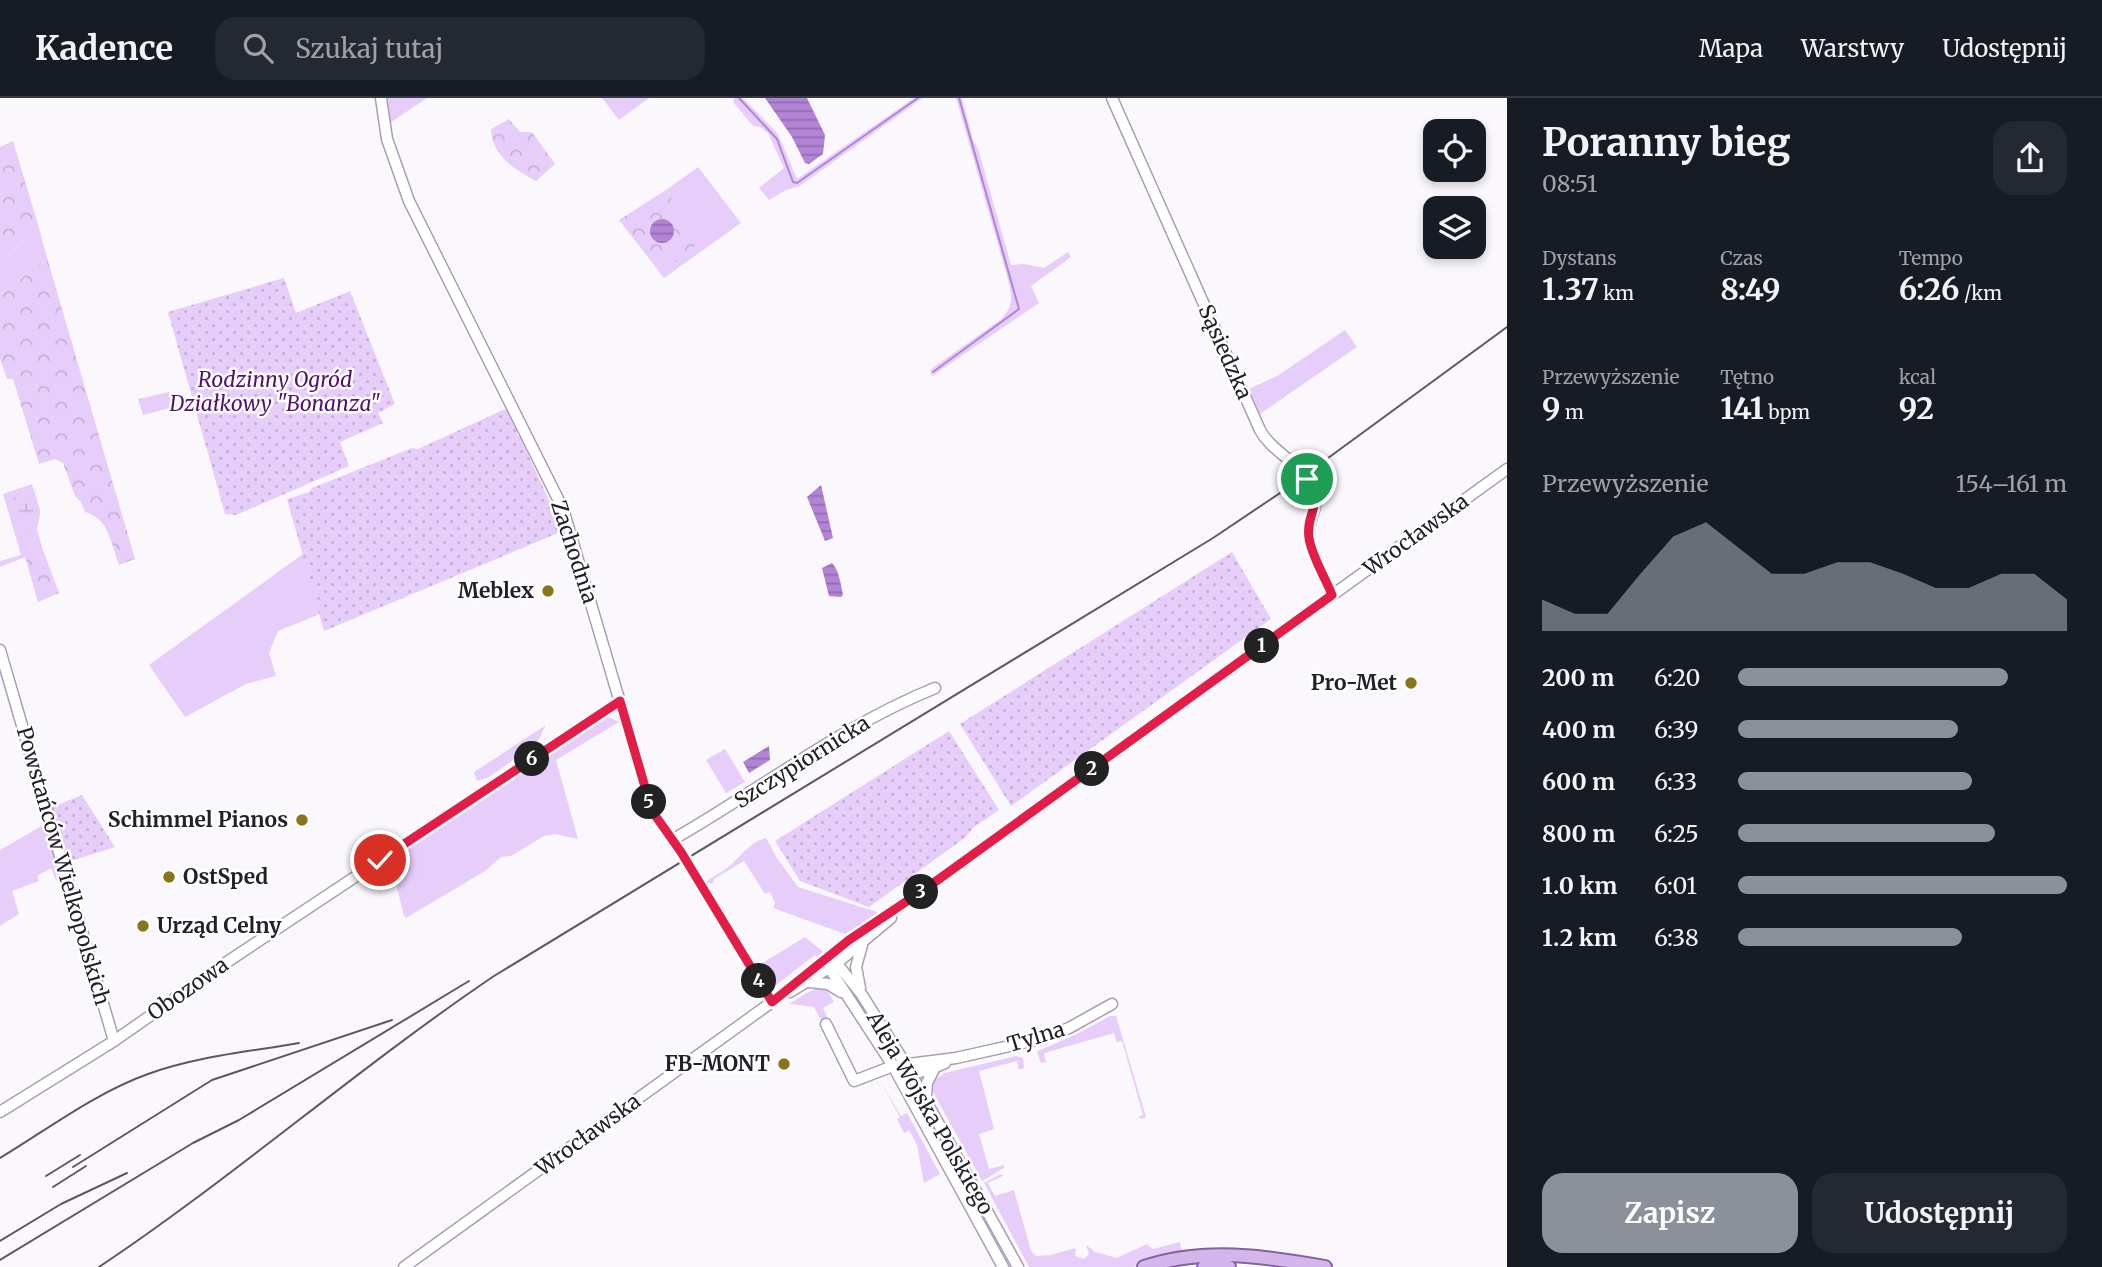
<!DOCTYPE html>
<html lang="pl">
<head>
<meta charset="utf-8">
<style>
  body { margin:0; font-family:Merriweather,serif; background:#242831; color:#f1f3f6; height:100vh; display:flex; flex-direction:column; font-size:26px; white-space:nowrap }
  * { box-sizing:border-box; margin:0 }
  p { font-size:23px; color:#9ea1a6 }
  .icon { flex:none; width:38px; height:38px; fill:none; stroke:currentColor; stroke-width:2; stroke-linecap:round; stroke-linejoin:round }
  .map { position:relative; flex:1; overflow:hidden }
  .side { display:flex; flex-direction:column; background:#171b24; width:595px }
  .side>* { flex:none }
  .buttons { position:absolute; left:1423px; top:21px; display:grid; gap:14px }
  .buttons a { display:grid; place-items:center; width:63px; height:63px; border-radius:14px; background:#171b24; box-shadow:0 4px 10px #0003; font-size:35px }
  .pin { position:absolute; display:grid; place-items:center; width:60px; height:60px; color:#fff; margin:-30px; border:4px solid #fff; border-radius:50%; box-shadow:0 2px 7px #0007 }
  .km { position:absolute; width:35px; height:35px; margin:-18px; border-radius:50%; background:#222; color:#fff; font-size:19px; line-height:35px; text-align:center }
  .round { display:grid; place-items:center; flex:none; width:74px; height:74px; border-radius:21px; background:#242831 }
  .summary { display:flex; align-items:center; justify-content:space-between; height:119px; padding:0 35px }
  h1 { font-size:38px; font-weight:700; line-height:52px }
  .metrics { display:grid; grid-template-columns:repeat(3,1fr); gap:10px; height:119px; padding:7px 35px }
  .metrics div { display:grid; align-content:center }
  .metrics b { font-size:30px; font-weight:700 }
  .metrics small { font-size:19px; font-weight:400 }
  .metrics p { font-size:19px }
  .chart { height:196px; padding:14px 35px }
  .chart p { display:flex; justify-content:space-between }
  .chart svg { width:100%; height:126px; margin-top:7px; fill:#8c9099; opacity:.7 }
  .primary-button { display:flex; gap:14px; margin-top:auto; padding:14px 35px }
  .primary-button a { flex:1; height:80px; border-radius:21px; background:#8c9099; color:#fff; font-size:28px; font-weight:700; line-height:80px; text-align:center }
  .primary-button a+a { background:#242831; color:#f1f3f6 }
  ul { padding:0 35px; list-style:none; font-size:23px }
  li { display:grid; grid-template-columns:112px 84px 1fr; align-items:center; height:52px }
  li i { height:18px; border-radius:9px; background:#8c9099 }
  header { display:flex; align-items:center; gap:42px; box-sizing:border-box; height:98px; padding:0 35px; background:#171b24; border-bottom:2px solid #363941 }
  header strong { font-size:33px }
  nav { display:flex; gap:38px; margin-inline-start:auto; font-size:24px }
  .search { width:490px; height:63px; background:#242831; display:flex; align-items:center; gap:18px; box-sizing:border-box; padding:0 24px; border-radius:21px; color:#9ea1a6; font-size:26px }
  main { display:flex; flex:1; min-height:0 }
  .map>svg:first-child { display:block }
</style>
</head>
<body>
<header>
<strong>Kadence</strong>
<div class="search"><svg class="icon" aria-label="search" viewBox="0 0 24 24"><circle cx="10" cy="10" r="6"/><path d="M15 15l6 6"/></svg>Szukaj tutaj</div>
<nav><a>Mapa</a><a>Warstwy</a><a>Udostępnij</a></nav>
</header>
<main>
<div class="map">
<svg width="1507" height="1169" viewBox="0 0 1507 1169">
  <defs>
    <pattern id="forest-crowns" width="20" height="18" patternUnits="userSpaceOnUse" patternTransform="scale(1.75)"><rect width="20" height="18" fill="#e6cdfa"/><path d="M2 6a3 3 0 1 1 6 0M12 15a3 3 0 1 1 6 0" fill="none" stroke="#c5b0d6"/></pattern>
    <pattern id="wetland-marsh" width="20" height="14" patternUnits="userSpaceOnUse" patternTransform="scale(1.75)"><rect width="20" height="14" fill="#e6cdfa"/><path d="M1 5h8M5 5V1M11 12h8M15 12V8" fill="none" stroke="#c5b0d6"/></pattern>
    <pattern id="garden-dots" width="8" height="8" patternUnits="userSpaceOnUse" patternTransform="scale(1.75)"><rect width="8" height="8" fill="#e6cdfa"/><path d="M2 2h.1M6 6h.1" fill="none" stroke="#c5b0d6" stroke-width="1.8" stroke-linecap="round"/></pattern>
    <pattern id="water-rules" width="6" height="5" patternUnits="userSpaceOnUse" patternTransform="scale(1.75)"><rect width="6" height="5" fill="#b384d6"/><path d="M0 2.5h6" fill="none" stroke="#916cae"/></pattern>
  </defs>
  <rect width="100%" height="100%" fill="#fbf8fd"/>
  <g fill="#e6cdfa">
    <polygon points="388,0 427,0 390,25"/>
    <polygon points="602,0 649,0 619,22"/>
    <polygon points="734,0 743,0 778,36 797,81 914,0 923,0 798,89 786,92 769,102 759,90 784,70 768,35 760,29 753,28 733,4"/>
    <path d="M956,0H962L973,42L978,51L1011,167L1024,166L1044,170L1068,154L1071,159L1031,188L1039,205L932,278L930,273L934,269L1000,222C1015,208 1012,196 1007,178Z"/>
    <polygon points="698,69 741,125 664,180 651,163 697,138 666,92"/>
    <polygon points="39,130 48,163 28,172 22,180 0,197 0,164"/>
    <polygon points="1345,232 1357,249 1260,316 1249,291 1277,278"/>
    <polygon points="169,294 174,309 143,317 138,301"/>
    <polygon points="32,386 40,412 37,432 43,452 0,469 0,463 21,457 3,396"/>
    <polygon points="303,456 320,516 278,533 269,555 276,578 246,586 185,619 149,567"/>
    <polygon points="607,618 619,624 556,662 578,741 555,736 544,738 511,758 501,759 485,773 406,820 404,818 392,770 388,763"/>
    <polygon points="546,627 537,645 489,679 477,683 474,674"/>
    <polygon points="725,651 745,684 726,695 706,662"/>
    <polygon points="47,725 61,778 56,782 51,770 37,778 39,783 12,793 19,816 0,828 0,752"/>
    <path d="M766,740L777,760L798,789L880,815L858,831L845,836L773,810L775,805L770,794L765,796L744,763L714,781L713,785L707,786V783C716,777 727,771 735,763C744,754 753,743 766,740Z"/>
    <polygon points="805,839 825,855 818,860 815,857 776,887 766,884 758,871 759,867"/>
    <polygon points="818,890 827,892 834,904 823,910 829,923 823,926 814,909 789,906 810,893"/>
    <polygon points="1110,918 1116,918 1117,921 1146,1019 1142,1021 1138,1019 1143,1017 1122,943 1117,944 1114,935 1044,955 1046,964 1041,965 1037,954 1040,952 1077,936"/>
    <polygon points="1016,958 1023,960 1024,970 1019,972 1017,963 979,973 994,1031 979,1036 989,1071 1004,1067 1004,1070 982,1083 933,994 934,982 945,975"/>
    <polygon points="877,978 901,1018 907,1015 940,1076 924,1085 917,1047 909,1032 904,1035 897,1021 900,1019"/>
    <polygon points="913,986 968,1088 966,1090 964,1089 909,989"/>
    <polygon points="1001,1076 1003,1078 988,1085 995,1098 1014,1092 1031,1153 1036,1158 1051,1157 1076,1150 1075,1158 1084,1161 1089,1156 1086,1147 1095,1154 1117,1160 1147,1146 1153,1151 1180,1144 1182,1155 1133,1169 1029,1169 984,1085"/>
  </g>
  <g fill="url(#forest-crowns)">
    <path d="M509,21L520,34H532L555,66L536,83C514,71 492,58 491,31Z"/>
    <polygon points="13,43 39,130 0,164 0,49"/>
    <polygon points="666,92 697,138 693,154 676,164 667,155 651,163 619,122"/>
    <path d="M48,163L135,461L119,467C111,446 109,420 85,414L81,404L75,398L63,365L55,361L39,366L13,281H7L0,261V197L22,180L28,172Z"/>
    <polygon points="43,452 59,495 38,504 25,459"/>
  </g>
  <polygon fill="url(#wetland-marsh)" points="34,392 40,416 37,427 26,431 20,422 13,399"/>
  <g fill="url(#garden-dots)">
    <polygon points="284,180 296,215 350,193 395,306 378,315 383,325 340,344 349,368 236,417 225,416 168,214"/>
    <polygon points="505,311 508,312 517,332 517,337 520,339 563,433 324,533 287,401 309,394 312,390 412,350 418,351"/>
    <polygon points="1232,454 1271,521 1011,708 960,626"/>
    <polygon points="949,633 999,712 973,730 966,739 869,809 800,783 775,743"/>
    <polygon points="82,697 115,749 68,764 52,709"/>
  </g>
  <g fill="url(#water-rules)">
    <polygon points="765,0 807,0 825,37 823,56 809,66 805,65 792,39"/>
    <circle cx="662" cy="133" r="12"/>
    <polygon points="821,387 833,440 825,443 807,399"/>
    <path d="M832,465C839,472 841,487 843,497L841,499L829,498L822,470Z"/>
    <polygon points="769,648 770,662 749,675 743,664"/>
  </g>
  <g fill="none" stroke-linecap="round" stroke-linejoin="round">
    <g stroke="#b384d6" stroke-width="2">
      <polyline points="739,0 777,41 793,84 797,85 918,0"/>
      <polyline points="933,274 1019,211 959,0"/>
    </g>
    <defs>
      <g id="minor">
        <polyline points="381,0 387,41 409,103 563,411 652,713 681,754 772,904"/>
        <path d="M1112,0L1260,332C1273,356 1301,363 1314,393C1320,408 1308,421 1309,436C1309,453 1325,481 1332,497"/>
        <polyline points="0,552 114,943"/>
        <path d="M672,742C760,692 841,628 935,590"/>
        <polyline points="830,857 862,897 906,967 1018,1169"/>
        <polyline points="830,857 830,870 835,879 893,968 1003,1169"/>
        <polyline points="809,884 828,886 841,894"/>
        <polyline points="860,890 856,869 862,847"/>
        <polyline points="790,894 837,865 891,820"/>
        <polyline points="826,926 854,983 893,968 956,960 1041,941 1069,930 1112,906"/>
        <path d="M906,974C919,977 933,970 945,965"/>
        <polyline points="926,998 927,985 935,969"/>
        <polyline points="0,1014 114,943 227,864 620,603"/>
        <polyline points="404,1169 772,904 849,842 928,789 1507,371"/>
      </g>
      <g id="major">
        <path d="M1144,1169C1204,1149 1264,1158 1325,1169"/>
        <polyline points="1204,1169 1229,1169"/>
      </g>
    </defs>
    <use href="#minor" stroke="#a99eb3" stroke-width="13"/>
    <use href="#major" stroke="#85629f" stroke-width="16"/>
    <use href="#minor" stroke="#fff" stroke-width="10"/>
    <use href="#major" stroke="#d5b6ec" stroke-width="12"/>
    <g stroke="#5d5960" stroke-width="2">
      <path d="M0,1060C48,1031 95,995 148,976C198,958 248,954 299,945"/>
      <polyline points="73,1069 212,982 392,922"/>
      <polyline points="46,1078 80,1057"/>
      <polyline points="53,1089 86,1068"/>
      <polyline points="0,1143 61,1106 127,1075"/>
      <polyline points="0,1162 193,1045 239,1022 469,883"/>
      <path d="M99,1169C235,1078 358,970 494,878L1213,440L1283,393L1507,229"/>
    </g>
  </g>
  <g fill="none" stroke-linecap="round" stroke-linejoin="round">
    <defs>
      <path id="route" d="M380,762L620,603L652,713L681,754L772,904L849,842L928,789L1332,497C1325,479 1312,459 1309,440C1305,414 1324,412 1307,381"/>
    </defs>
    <use href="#route" stroke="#fff" stroke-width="14"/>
    <use href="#route" stroke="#e11d48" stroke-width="9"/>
  </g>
  <g fill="#89761a" stroke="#fff" stroke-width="2.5">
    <circle cx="548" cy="493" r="7"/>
    <circle cx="1411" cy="585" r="7"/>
    <circle cx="302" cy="722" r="7"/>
    <circle cx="169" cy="779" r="7"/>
    <circle cx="143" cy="828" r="7"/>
    <circle cx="784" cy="966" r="7"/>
  </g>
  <g text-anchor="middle" stroke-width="5" stroke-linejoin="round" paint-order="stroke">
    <g font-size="21" fill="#242028" stroke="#fff">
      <text transform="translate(1225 254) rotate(66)" y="7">Sąsiedzka</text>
      <text transform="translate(1416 437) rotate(-36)" y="7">Wrocławska</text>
      <text transform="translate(574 454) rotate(72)" y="7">Zachodnia</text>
      <text transform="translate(802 664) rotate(-32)" y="7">Szczypiornicka</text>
      <text transform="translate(63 768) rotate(74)" y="7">Powstańców Wielkopolskich</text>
      <text transform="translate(188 891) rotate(-35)" y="7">Obozowa</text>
      <text transform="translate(1036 939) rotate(-17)" y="7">Tylna</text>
      <text transform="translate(930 1015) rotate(60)" y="7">Aleja Wojska Polskiego</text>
      <text transform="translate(588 1037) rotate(-36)" y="7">Wrocławska</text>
    </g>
    <g font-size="21" font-style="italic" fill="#521074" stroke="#fff">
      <text x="275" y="289">Rodzinny Ogród<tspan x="275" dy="24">Działkowy "Bonanza"</tspan></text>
    </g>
    <g font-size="21" font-weight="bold" fill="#242028" stroke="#fff" text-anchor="end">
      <text x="534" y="500">Meblex</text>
      <text x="1397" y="592">Pro-Met</text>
      <text x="288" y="729">Schimmel Pianos</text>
      <text x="183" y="786" text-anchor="start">OstSped</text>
      <text x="157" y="835" text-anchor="start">Urząd Celny</text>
      <text x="770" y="973">FB-MONT</text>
    </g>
  </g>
</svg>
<div class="buttons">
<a><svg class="icon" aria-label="locate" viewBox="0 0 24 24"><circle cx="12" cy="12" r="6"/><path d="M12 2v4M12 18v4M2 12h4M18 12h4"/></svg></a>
<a><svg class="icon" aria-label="layers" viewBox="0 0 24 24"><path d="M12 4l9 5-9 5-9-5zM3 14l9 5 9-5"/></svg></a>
</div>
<div class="pin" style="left:1307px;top:381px;background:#1e9e55"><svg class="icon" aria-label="arrive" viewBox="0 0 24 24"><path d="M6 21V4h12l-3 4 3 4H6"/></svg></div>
<div class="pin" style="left:380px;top:762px;background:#d93025"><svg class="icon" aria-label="check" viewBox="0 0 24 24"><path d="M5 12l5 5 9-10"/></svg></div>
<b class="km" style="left:1262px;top:548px">1</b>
<b class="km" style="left:1092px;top:671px">2</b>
<b class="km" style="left:921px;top:794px">3</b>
<b class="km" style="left:759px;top:883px">4</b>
<b class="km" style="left:649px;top:704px">5</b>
<b class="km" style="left:532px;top:661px">6</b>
</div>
<section class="side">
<div class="summary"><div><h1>Poranny bieg</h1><p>08:51</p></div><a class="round"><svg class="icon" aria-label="share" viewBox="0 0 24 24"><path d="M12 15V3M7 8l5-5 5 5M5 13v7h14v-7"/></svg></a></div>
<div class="metrics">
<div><p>Dystans</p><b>1.37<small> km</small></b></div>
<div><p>Czas</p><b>8:49</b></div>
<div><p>Tempo</p><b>6:26<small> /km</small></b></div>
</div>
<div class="metrics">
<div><p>Przewyższenie</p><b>9<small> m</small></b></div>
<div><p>Tętno</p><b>141<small> bpm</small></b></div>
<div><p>kcal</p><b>92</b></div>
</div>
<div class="chart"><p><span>Przewyższenie</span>154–161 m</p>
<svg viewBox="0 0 160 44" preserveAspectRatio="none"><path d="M0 44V33L10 38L20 38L30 24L40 11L50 6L60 15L70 24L80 24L90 20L100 20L110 24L120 29L130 29L140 24L150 24L160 33V44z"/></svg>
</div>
<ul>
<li><b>200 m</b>6:20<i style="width:82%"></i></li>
<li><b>400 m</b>6:39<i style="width:67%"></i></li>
<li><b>600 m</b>6:33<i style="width:71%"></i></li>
<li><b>800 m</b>6:25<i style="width:78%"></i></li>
<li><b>1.0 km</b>6:01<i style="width:100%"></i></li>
<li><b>1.2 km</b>6:38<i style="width:68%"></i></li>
</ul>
<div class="primary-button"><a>Zapisz</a><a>Udostępnij</a></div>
</section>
</main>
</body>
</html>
